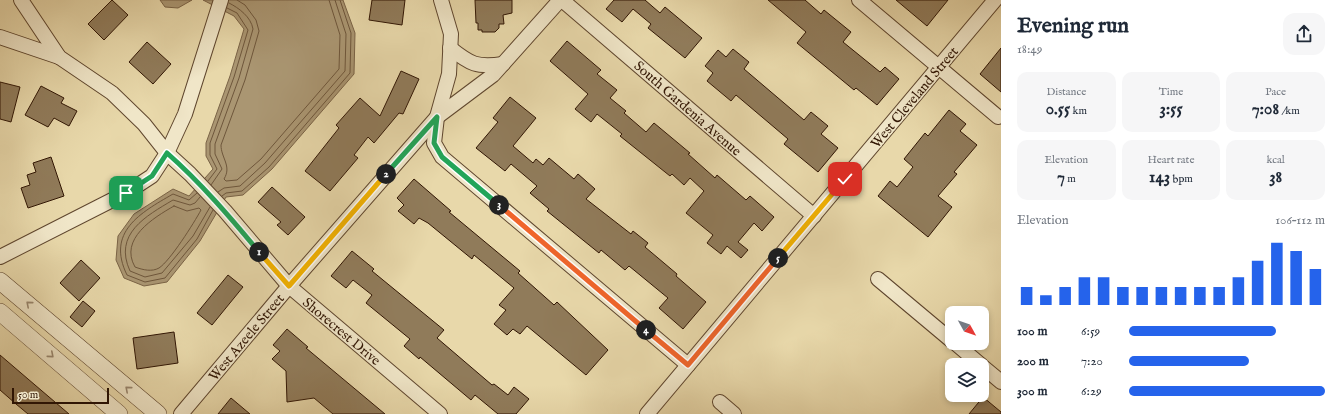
<!DOCTYPE html>
<html lang="en">
<head>
<meta charset="utf-8">
<style>
  body { margin:0; font-family:"IM FELL English",serif; background:#f6f6f7; color:#1f2937; height:100vh; display:flex; flex-direction:column; font-size:15px; white-space:nowrap }
  * { box-sizing:border-box; margin:0 }
  p { font-size:13px; color:#747a83 }
  .icon { flex:none; width:22px; height:22px; fill:none; stroke:currentColor; stroke-width:2; stroke-linecap:round; stroke-linejoin:round }
  .map { position:relative; flex:1; overflow:hidden }
  .sheet { display:flex; flex-direction:column; background:#fff; width:340px }
  .sheet>* { flex:none }
  .needle { width:26px; rotate:130deg }
  .tools { position:absolute; left:945px; top:306px; display:grid; gap:8px }
  .tools a { display:grid; place-items:center; width:44px; height:44px; border-radius:8px; background:#fff; box-shadow:0 2px 6px #0003; font-size:20px }
  .scale { position:absolute; left:12px; bottom:10px; width:97px; box-sizing:border-box; padding-left:4px; border:2px solid #311604; border-top:0; font-size:11px; line-height:14px; white-space:nowrap; color:#311604; -webkit-text-stroke:3px #f0e6c8; paint-order:stroke }
  .pin { position:absolute; display:grid; place-items:center; width:34px; height:34px; color:#fff; margin:-17px; border-radius:8px; box-shadow:0 2px 6px #0006 }
  .km { position:absolute; width:20px; height:20px; margin:-10px; border-radius:50%; background:#222; color:#fff; font-size:11px; line-height:20px; text-align:center }
  .round { display:grid; place-items:center; flex:none; width:42px; height:42px; border-radius:12px; background:#f6f6f7 }
  .head { display:flex; align-items:center; justify-content:space-between; height:68px; padding:0 16px }
  h1 { font-size:22px; font-weight:700; line-height:30px }
  .metrics { display:grid; grid-template-columns:repeat(3,1fr); gap:6px; height:68px; padding:4px 16px }
  .metrics div { display:grid; align-content:center; border-radius:10px; background:#f6f6f7; text-align:center }
  .metrics b { font-size:17px; font-weight:700 }
  .metrics small { font-size:11px; font-weight:400 }
  .metrics p { font-size:11px }
  .chart { height:112px; padding:8px 16px }
  .chart p { display:flex; justify-content:space-between }
  .chart svg { width:100%; height:72px; margin-top:4px; stroke:#2563eb; stroke-width:6 }
  ul { padding:0 16px; list-style:none; font-size:13px }
  li { display:grid; grid-template-columns:64px 48px 1fr; align-items:center; height:30px }
  li i { height:10px; border-radius:5px; background:#2563eb }
  main { display:flex; flex:1; min-height:0 }
  .map>svg:first-child { display:block }
</style>
</head>
<body>
<main>
<div class="map">
<svg width="1001" height="414" viewBox="0 0 1001 414">
  <rect width="100%" height="100%" fill="#e8d8aa"/>
  <filter id="stains"><feTurbulence type="fractalNoise" baseFrequency=".005" numOctaves="4"/><feColorMatrix values="0 0 0 0 .2 0 0 0 0 .09 0 0 0 0 .02 0 0 0 .5 -.17"/></filter>
  <radialGradient id="worn" r=".72"><stop offset=".6" stop-color="#630" stop-opacity="0"/><stop offset="1" stop-color="#630" stop-opacity=".3"/></radialGradient>
  <g fill="#aa9672" stroke="#7a6346">
    <polygon points="160,0 192,0 178,8 165,7"/>
    <polygon points="203,0 343,0 355,33 354,74 272,169 243,195 226,197 200,241 167,282 144,286 124,278 116,260 118,236 134,214 173,189 189,196 213,169 206,156 206,143 230,76 244,29 234,16"/>
  </g>
  <g fill="none" stroke-linecap="round" stroke-linejoin="round">
    <g stroke="#6e563b" stroke-width="1">
      <path d="M237,0L245,5L256,20L259,31L245,80L221,145C221,158 232,166 224,179L226,181L237,180L261,159L339,69L340,35L329,0"/>
      <polyline points="208,181 217,169 210,155 210,143 234,77 248,30 237,13 227,8"/>
      <path d="M211,185L222,169L215,154V144L239,78L253,29C251,17 239,8 229,3"/>
      <polyline points="218,192 224,188 240,186 265,163 345,71 346,34 335,0"/>
      <path d="M197,193L189,200L173,194C140,213 106,232 127,275L145,282L165,278L197,239L213,210"/>
      <polyline points="222,196 226,193 242,191 269,167 350,73 351,33 340,0"/>
      <path d="M200,197L195,203L190,205L173,200C146,216 113,234 130,271L145,277L162,273L193,236L210,207"/>
      <path d="M174,206L187,211L199,208L201,210C194,223 170,261 159,268C152,272 143,270 135,267C119,239 153,218 174,206Z"/>
    </g>
  </g>
  <g fill="#907b5a" stroke="#311604">
    <polygon points="112,0 128,15 104,40 88,24"/>
    <polygon points="372,0 405,0 402,25 369,20"/>
    <polygon points="475,0 512,0 512,13 503,15 504,24 499,24 499,28 495,32 482,32 482,30 478,30 478,23 476,23"/>
    <polygon points="614,0 645,0 660,13 665,7 702,38 685,58 648,28 651,24 633,9 622,22 606,9"/>
    <polygon points="768,0 805,0 821,14 824,10 851,32 843,42 880,72 885,67 899,79 877,105 856,88 854,90 797,43 806,32"/>
    <polygon points="896,0 948,0 927,26"/>
    <polygon points="567,41 601,70 597,74 617,90 610,98 626,111 624,113 646,132 654,123 690,153 688,154 715,178 717,175 746,200 750,196 774,217 762,231 754,223 738,242 748,250 741,258 727,246 721,254 707,243 713,235 686,213 704,191 690,178 684,185 672,174 670,176 620,136 622,134 597,114 591,122 575,109 588,94 550,61"/>
    <polygon points="147,42 171,64 153,84 129,62"/>
    <polygon points="1001,48 1001,92 980,74"/>
    <polygon points="733,49 749,62 744,69 804,120 811,112 828,126 821,134 838,148 818,172 784,144 788,139 736,95 731,101 707,81 713,73 705,66 718,50 726,57"/>
    <polygon points="401,71 419,79 403,114 399,113 374,143 368,137 354,155 358,158 330,191 305,171 339,128 336,125 360,98 380,116"/>
    <polygon points="0,82 20,87 11,122 0,119"/>
    <polygon points="41,86 64,98 61,103 77,111 69,126 54,118 48,127 25,115"/>
    <polygon points="510,97 536,118 513,146 533,163 536,159 543,165 549,158 574,179 578,174 595,189 586,199 631,234 633,231 648,243 645,247 677,274 676,276 706,302 683,329 659,308 668,298 629,266 625,270 601,250 599,253 547,211 549,209 530,193 537,186 511,164 505,171 476,148 498,122 493,118"/>
    <polygon points="949,110 966,124 960,131 977,145 954,172 957,174 938,196 952,207 928,237 878,196 890,181 897,187 913,167 904,159 925,133 928,136"/>
    <polygon points="51,157 64,196 28,208 21,188 30,185 27,175 36,172 33,163"/>
    <polygon points="414,179 451,211 449,212 520,271 518,273 554,305 557,302 608,350 586,375 527,326 520,334 513,329 507,335 494,324 506,310 499,305 514,288 474,255 472,259 428,223 419,218 414,224 398,211 404,205 397,198"/>
    <polygon points="272,187 305,217 288,235 277,225 281,222 258,202"/>
    <polygon points="352,251 374,269 372,271 444,330 437,338 492,385 494,384 508,395 514,387 529,399 516,414 498,414 475,395 471,400 420,357 419,359 404,346 410,339 366,303 372,295 353,280 346,288 331,276"/>
    <polygon points="81,260 100,278 79,301 60,283"/>
    <polygon points="228,275 243,287 212,325 197,313"/>
    <polygon points="83,301 95,311 82,327 70,317"/>
    <polygon points="287,329 308,347 306,348 385,414 333,414 314,398 287,402 286,371 272,359 280,351 273,345"/>
    <polygon points="174,332 178,363 137,369 133,338"/>
    <polygon points="0,355 28,379 69,414 28,414 16,404 0,390"/>
    <polygon points="983,397 1001,412 1001,414 969,414"/>
    <polygon points="231,398 250,414 218,414"/>
  </g>
  <g fill="none" stroke-linecap="round" stroke-linejoin="round">
    <defs>
      <g id="service">
        <polyline points="982,382 990,372"/>
        <polyline points="969,397 971,395"/>
      </g>
      <g id="minor">
        <polyline points="21,0 59,57 112,93 144,124 167,153 190,174 225,211 289,286 440,414"/>
        <polyline points="441,0 451,34 449,74 437,117 434,143 442,157 688,365"/>
        <polyline points="562,0 814,216"/>
        <polyline points="859,0 998,117"/>
        <polyline points="0,37 59,57"/>
        <path d="M450,48C470,64 477,68 503,64"/>
        <polyline points="0,257 126,193 152,176 167,153 185,114 221,0"/>
        <polyline points="878,279 952,341"/>
        <polyline points="955,343 981,365"/>
        <polyline points="982,366 1001,382"/>
        <polyline points="720,402 734,414"/>
        <polyline points="181,414 289,286 437,117 493,75 560,0"/>
        <polyline points="647,414 995,0"/>
      </g>
      <g id="tertiary">
        <polyline points="0,281 158,414"/>
        <polyline points="0,312 119,414"/>
      </g>
    </defs>
    <use href="#service" stroke="#5f462e" stroke-width="8"/>
    <use href="#minor" stroke="#5f462e" stroke-width="16"/>
    <use href="#tertiary" stroke="#5f462e" stroke-width="18"/>
    <use href="#service" stroke="#f0e6c8" stroke-width="7"/>
    <use href="#minor" stroke="#f0e6c8" stroke-width="14"/>
    <use href="#tertiary" stroke="#f0e6c8" stroke-width="17"/>
  </g>
  <defs><path id="oneway-chevron" d="M-2-3.5L2.5 0L-2 3.5" fill="none" stroke-width="1.6" stroke-linecap="round" stroke-linejoin="round"/></defs>
  <g stroke="#9a8870">
    <use href="#oneway-chevron" transform="translate(29 304) rotate(-139)"/>
    <use href="#oneway-chevron" transform="translate(51 355) rotate(41)"/>
    <use href="#oneway-chevron" transform="translate(128 389) rotate(-139)"/>
  </g>
  <g fill="none" stroke-linecap="round" stroke-linejoin="round">
    <defs>
      <path id="split-1" d="M126,193L152,176L167,153C201,183 230,217 259,252"/>
      <polyline id="split-2" points="259,252 289,286 386,174"/>
      <polyline id="split-3" points="386,174 437,117 434,143 442,157 499,205"/>
      <polyline id="split-4" points="499,205 646,330"/>
      <polyline id="split-5" points="646,330 688,365 778,258"/>
      <polyline id="split-6" points="778,258 845,179"/>
    </defs>
    <use href="#split-1" stroke="#fff" stroke-width="8"/>
    <use href="#split-2" stroke="#fff" stroke-width="8"/>
    <use href="#split-3" stroke="#fff" stroke-width="8"/>
    <use href="#split-4" stroke="#fff" stroke-width="8"/>
    <use href="#split-5" stroke="#fff" stroke-width="8"/>
    <use href="#split-6" stroke="#fff" stroke-width="8"/>
    <use href="#split-1" stroke="#22a559" stroke-width="5"/>
    <use href="#split-2" stroke="#f5b400" stroke-width="5"/>
    <use href="#split-3" stroke="#22a559" stroke-width="5"/>
    <use href="#split-4" stroke="#f0652b" stroke-width="5"/>
    <use href="#split-5" stroke="#f0652b" stroke-width="5"/>
    <use href="#split-6" stroke="#f5b400" stroke-width="5"/>
  </g>
  <g text-anchor="middle" stroke-width="3" stroke-linejoin="round" paint-order="stroke">
    <g font-size="14" fill="#311604" stroke="#f0e6c8">
      <text transform="translate(914 97) rotate(-50)" y="5">West Cleveland Street</text>
      <text transform="translate(688 108) rotate(41)" y="5">South Gardenia Avenue</text>
      <text transform="translate(342 331) rotate(40)" y="5">Shorecrest Drive</text>
      <text transform="translate(246 337) rotate(-50)" y="5">West Azeele Street</text>
    </g>
  </g>
  <rect width="100%" height="100%" filter="url(#stains)"/>
  <rect width="100%" height="100%" fill="url(#worn)"/>
</svg>
<div class="tools">
<a><svg class="needle" viewBox="-14 -14 28 28"><path d="M0-13l5 13h-10z" fill="#e53935"/><path d="M0 13l5-13h-10z" fill="#747a83"/></svg></a>
<a><svg class="icon" aria-label="layers" viewBox="0 0 24 24"><path d="M12 4l9 5-9 5-9-5zM3 14l9 5 9-5"/></svg></a>
</div>
<div class="scale">50 m</div>
<div class="pin" style="left:126px;top:193px;background:#1e9e55"><svg class="icon" aria-label="arrive" viewBox="0 0 24 24"><path d="M6 21V4h12l-3 4 3 4H6"/></svg></div>
<div class="pin" style="left:845px;top:179px;background:#d93025"><svg class="icon" aria-label="check" viewBox="0 0 24 24"><path d="M5 12l5 5 9-10"/></svg></div>
<b class="km" style="left:259px;top:252px">1</b>
<b class="km" style="left:386px;top:174px">2</b>
<b class="km" style="left:499px;top:205px">3</b>
<b class="km" style="left:646px;top:330px">4</b>
<b class="km" style="left:778px;top:258px">5</b>
</div>
<section class="sheet">
<div class="head"><div><h1>Evening run</h1><p>18:49</p></div><a class="round"><svg class="icon" aria-label="share" viewBox="0 0 24 24"><path d="M12 15V3M7 8l5-5 5 5M5 13v7h14v-7"/></svg></a></div>
<div class="metrics">
<div><p>Distance</p><b>0.55<small> km</small></b></div>
<div><p>Time</p><b>3:55</b></div>
<div><p>Pace</p><b>7:08<small> /km</small></b></div>
</div>
<div class="metrics">
<div><p>Elevation</p><b>7<small> m</small></b></div>
<div><p>Heart rate</p><b>143<small> bpm</small></b></div>
<div><p>kcal</p><b>38</b></div>
</div>
<div class="chart"><p><span>Elevation</span>106–112 m</p>
<svg viewBox="0 0 160 44" preserveAspectRatio="none"><path d="M5 44V33M15 44V38M25 44V33M35 44V27M45 44V27M55 44V33M65 44V33M75 44V33M85 44V33M95 44V33M105 44V33M115 44V27M125 44V17M135 44V6M145 44V11M155 44V22"/></svg>
</div>
<ul>
<li><b>100 m</b>6:59<i style="width:75%"></i></li>
<li><b>200 m</b>7:20<i style="width:61%"></i></li>
<li><b>300 m</b>6:29<i style="width:100%"></i></li>
</ul>
</section>
</main>
</body>
</html>
